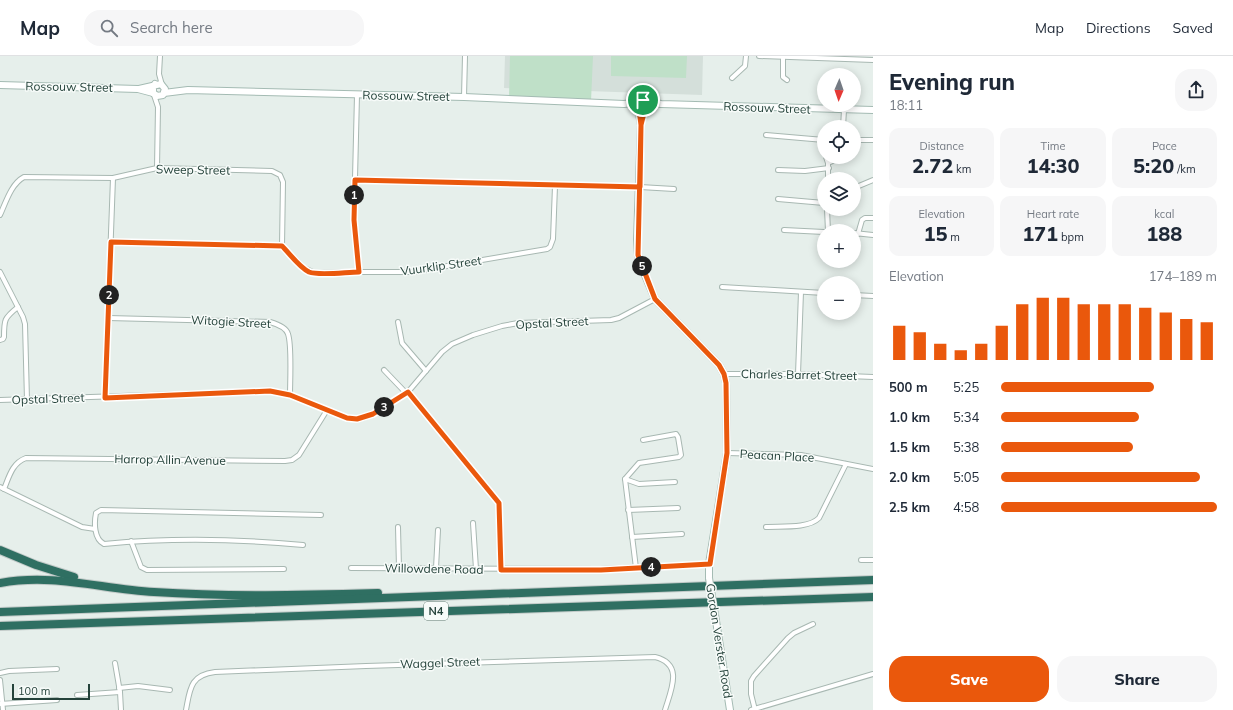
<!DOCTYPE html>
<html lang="en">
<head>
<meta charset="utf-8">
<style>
  body { margin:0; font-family:Mulish,sans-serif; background:#f6f6f7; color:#1f2937; height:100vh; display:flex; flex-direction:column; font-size:15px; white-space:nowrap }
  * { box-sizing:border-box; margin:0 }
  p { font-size:13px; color:#747a83 }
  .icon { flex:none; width:22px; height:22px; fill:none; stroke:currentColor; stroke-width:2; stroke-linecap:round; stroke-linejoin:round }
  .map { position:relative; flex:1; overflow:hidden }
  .side { display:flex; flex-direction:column; background:#fff; width:360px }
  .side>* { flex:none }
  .needle { width:26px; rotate:182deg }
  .buttons { position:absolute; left:817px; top:12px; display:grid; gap:8px }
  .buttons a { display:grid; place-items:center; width:44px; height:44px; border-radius:50%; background:#fff; box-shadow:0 2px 10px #0003; font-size:20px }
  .scale { position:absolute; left:12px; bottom:10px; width:78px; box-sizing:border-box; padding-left:4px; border:2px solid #24423a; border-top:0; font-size:11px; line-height:14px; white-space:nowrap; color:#24423a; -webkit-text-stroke:3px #f7fbf9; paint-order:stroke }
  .pin { position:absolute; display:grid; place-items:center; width:34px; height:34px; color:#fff; margin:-17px; border:2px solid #fff; border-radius:50%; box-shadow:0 1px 4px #0007 }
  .km { position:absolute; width:20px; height:20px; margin:-10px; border-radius:50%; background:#222; color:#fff; font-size:11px; line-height:20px; text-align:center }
  .round { display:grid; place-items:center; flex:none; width:42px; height:42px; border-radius:16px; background:#f6f6f7 }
  .summary { display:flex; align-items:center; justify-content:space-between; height:68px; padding:0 16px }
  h1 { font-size:22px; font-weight:800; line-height:30px }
  .stats { display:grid; grid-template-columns:repeat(3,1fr); gap:6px; height:68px; padding:4px 16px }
  .stats div { display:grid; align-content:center; border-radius:10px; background:#f6f6f7; text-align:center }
  .stats b { font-size:20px; font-weight:800 }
  .stats small { font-size:11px; font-weight:400 }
  .stats p { font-size:11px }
  .chart { height:112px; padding:8px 16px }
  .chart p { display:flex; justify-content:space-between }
  .chart svg { width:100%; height:72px; margin-top:4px; stroke:#ea580c; stroke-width:6 }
  .action { display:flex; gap:8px; margin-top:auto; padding:8px 16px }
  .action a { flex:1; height:46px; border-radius:16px; background:#ea580c; color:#fff; font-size:16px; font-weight:800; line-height:46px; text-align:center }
  .action a+a { background:#f6f6f7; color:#1f2937 }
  ul { padding:0 16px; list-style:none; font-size:13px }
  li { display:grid; grid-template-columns:64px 48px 1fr; align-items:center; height:30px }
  li i { height:10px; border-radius:5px; background:#ea580c }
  header { display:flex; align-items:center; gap:24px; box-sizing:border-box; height:56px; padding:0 20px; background:#fff; border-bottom:1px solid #e0e1e3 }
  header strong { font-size:19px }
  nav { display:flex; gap:22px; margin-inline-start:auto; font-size:14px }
  .search { width:280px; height:36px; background:#f6f6f7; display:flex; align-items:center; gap:10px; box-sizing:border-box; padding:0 14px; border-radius:16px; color:#747a83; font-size:15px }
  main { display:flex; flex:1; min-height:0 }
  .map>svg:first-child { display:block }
</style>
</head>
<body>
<header>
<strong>Map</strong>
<div class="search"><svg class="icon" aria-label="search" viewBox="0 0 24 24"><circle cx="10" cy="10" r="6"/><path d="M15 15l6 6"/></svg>Search here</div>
<nav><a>Map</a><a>Directions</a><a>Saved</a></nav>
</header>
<main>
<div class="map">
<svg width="873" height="654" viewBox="0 0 873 654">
  <rect width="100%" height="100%" fill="#e6efeb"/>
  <polygon fill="#d4dfda" points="505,0 703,0 702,39 504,32"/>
  <g fill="#bfe0c8">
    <polygon points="510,0 593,0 591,45 509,42"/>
    <polygon points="611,0 687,0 686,22 611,20"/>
  </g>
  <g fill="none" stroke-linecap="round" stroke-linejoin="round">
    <defs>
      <g id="street">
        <polyline points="160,0 159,18 162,29"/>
        <polyline points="759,0 873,4"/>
        <polyline points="783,1 783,21 787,24"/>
        <polyline points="732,22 745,10 746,0"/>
        <polyline points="154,39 158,51 157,112"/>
        <polyline points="357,39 354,164 359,216"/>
        <polyline points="464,41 465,0"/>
        <polyline points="843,71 844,54"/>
        <polyline points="766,79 824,84"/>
        <polyline points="854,84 873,84"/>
        <polyline points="826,101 828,107"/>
        <polyline points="778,114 805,115 829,112"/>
        <polyline points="828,123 828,107 842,101"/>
        <polyline points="355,124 640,131 674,133"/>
        <polyline points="854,132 873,124"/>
        <polyline points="778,143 824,147"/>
        <polyline points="827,153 828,175"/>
        <path d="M0,159C6,146 11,128 24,121L113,122L157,112L272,115L280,119L283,126L282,190"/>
        <polyline points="784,174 824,176"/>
        <polyline points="854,177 873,179"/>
        <polyline points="858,178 862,164 865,162 873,162"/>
        <polyline points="111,186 282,190 304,212 315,217 359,216 412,216 547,193 550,191 553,183 555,130"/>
        <polyline points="0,216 23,261 25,268 27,344"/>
        <polyline points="722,231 824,237"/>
        <polyline points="854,239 873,240"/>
        <path d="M108,262L270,266C277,268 286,271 288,278C292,289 290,326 290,339"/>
        <polyline points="398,266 402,287 426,315"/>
        <path d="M0,284L3,283L4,281C4,264 4,262 18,251"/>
        <polyline points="384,314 406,337"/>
        <polyline points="724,318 798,318 873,321"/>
        <polyline points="798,318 801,236"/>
        <polyline points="408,336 499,447 501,514"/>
        <polyline points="105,341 113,122"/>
        <polyline points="0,344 270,335 290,339 347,362 357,363 365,361 373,358 394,345 408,336 442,296 452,288 473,279 502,270 518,267 611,264 619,262 655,243"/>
        <polyline points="727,397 801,399 873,413"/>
        <polyline points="625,423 639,428 675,426"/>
        <polyline points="0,431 82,471 95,473"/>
        <path d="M4,433C9,421 12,407 26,402L285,405L292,404L299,399L327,354"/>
        <polyline points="628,454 678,452"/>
        <polyline points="473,467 476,513"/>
        <polyline points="398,471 399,512"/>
        <path d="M766,471C781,470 808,473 819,462L846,408"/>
        <polyline points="632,481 682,478"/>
        <polyline points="131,485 141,511 147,514 284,513"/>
        <path d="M303,489C239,483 168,482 104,488C94,483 94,467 96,457L101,454L321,459"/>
        <polyline points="861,504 873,504"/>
        <polyline points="351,512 601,513 709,508"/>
        <polyline points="436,512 438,474"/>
        <polyline points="636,512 625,423 639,407 679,401 681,399 678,381 676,378 643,384"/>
        <polyline points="115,607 120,636 121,654"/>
        <polyline points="0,617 9,615 57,613"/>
        <polyline points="0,624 3,654"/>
        <polyline points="119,632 138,630 170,634"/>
        <polyline points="77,639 120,636"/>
        <polyline points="0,648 57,644"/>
        <path d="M186,654C190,633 190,619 215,616L366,610L655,601C684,608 671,634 665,654"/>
        <polyline points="751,654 873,618"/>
        <polyline points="755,654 751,638 751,625 754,620 788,582 794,577 813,568"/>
      </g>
      <g id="secondary">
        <polyline points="0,29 138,33 153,37"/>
        <polyline points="139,33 161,28 165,33 163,39 157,40 153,37 153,31 155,28"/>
        <polyline points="164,37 188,34 464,41 624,48 638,46"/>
        <circle cx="641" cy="49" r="4.5"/>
        <polyline points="644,45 661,48 873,54"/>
        <polyline points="638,52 641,69 637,183 638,199 642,212 655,243 719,309 724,318 726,327 727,397 709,508 709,522"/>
        <polyline points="717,571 730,654"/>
      </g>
      <g id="highway">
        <polyline points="0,494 36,509 74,521"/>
        <path d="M0,527C54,517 101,533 154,536C228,541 303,539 378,537"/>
        <polyline points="0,556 873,524"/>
        <polyline points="0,570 873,541"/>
      </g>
    </defs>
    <use href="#street" stroke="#a8b8b2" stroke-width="6"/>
    <use href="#secondary" stroke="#a4bbb3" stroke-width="8"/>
    <use href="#highway" stroke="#c2cac8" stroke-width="10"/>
    <use href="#street" stroke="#fff" stroke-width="4"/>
    <use href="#secondary" stroke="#fff" stroke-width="6"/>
    <use href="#highway" stroke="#2f6f62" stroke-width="8"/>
    <defs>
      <polyline id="secondary-bridge" points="709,522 717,571"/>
    </defs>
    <use href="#secondary-bridge" stroke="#a4bbb3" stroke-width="8" stroke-linecap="butt"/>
    <use href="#secondary-bridge" stroke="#fff" stroke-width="6"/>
  </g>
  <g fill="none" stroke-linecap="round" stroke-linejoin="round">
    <defs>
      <path id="route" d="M643,44L646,49L641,69L640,131L355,124L354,164L359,216C347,216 319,220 309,216C299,211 290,198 282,190L111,186L105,342L270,335L290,339L347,362L357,363L373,358L408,336L499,447L501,514H601L710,508L727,397L726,327L724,318L719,309L655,243L638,199L641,69L640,61L637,48L639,45L643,44"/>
    </defs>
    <use href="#route" stroke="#fff" stroke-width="8"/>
    <use href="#route" stroke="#ea580c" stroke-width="5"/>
  </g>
  <g text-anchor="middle" stroke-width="3" stroke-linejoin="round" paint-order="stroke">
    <rect fill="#f7fbf9" stroke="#637a73" stroke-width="1" x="424" y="546" width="24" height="18" rx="3"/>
    <g font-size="11" font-weight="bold" fill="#24423a">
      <text x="436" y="559">N4</text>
    </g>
    <g font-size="12" fill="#24423a" stroke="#f7fbf9">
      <text transform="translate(69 31) rotate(1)" y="4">Rossouw Street</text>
      <text transform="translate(406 40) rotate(1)" y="4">Rossouw Street</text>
      <text transform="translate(767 52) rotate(2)" y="4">Rossouw Street</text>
      <text transform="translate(193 114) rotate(1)" y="4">Sweep Street</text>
      <text transform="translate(441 210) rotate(-8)" y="4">Vuurklip Street</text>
      <text transform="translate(231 266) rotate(3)" y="4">Witogie Street</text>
      <text transform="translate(552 267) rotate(-3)" y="4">Opstal Street</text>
      <text transform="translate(799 319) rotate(1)" y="4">Charles Barret Street</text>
      <text transform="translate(48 343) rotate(-2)" y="4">Opstal Street</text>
      <text transform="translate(777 400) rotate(3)" y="4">Peacan Place</text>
      <text transform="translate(170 404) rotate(1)" y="4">Harrop Allin Avenue</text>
      <text transform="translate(434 513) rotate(1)" y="4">Willowdene Road</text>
      <text transform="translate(719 585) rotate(81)" y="4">Gordon Verster Road</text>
      <text transform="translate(440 607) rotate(-2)" y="4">Waggel Street</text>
    </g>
  </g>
</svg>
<div class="buttons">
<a><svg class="needle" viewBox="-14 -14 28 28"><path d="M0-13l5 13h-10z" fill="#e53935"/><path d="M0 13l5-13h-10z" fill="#747a83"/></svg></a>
<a><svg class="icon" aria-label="locate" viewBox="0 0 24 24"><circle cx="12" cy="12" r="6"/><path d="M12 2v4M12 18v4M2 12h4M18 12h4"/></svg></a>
<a><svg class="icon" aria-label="layers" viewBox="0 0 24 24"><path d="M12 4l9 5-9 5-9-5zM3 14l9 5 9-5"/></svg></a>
<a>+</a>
<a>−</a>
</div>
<div class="scale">100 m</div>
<div class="pin" style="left:643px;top:44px;background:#1e9e55"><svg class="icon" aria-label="arrive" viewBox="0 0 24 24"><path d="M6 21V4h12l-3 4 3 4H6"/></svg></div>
<b class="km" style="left:354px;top:139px">1</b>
<b class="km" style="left:109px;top:239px">2</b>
<b class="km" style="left:384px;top:351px">3</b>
<b class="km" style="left:651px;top:511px">4</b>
<b class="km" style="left:642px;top:210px">5</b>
</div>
<section class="side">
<div class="summary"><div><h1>Evening run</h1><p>18:11</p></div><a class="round"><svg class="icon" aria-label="share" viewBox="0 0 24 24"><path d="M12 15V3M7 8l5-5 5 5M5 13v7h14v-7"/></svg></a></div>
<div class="stats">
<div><p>Distance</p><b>2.72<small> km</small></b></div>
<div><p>Time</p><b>14:30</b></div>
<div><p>Pace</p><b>5:20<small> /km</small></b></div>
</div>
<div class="stats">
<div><p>Elevation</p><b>15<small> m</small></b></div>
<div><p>Heart rate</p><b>171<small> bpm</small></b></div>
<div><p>kcal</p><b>188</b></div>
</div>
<div class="chart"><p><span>Elevation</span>174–189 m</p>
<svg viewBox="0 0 160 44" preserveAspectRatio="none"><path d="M5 44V23M15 44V27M25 44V34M35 44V38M45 44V34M55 44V23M65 44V10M75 44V6M85 44V6M95 44V10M105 44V10M115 44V10M125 44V12M135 44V15M145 44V19M155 44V21"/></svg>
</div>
<ul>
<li><b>500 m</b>5:25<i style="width:71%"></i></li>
<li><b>1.0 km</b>5:34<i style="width:64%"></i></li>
<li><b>1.5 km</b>5:38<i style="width:61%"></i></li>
<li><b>2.0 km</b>5:05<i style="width:92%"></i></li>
<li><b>2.5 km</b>4:58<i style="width:100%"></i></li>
</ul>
<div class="action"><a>Save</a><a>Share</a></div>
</section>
</main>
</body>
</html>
